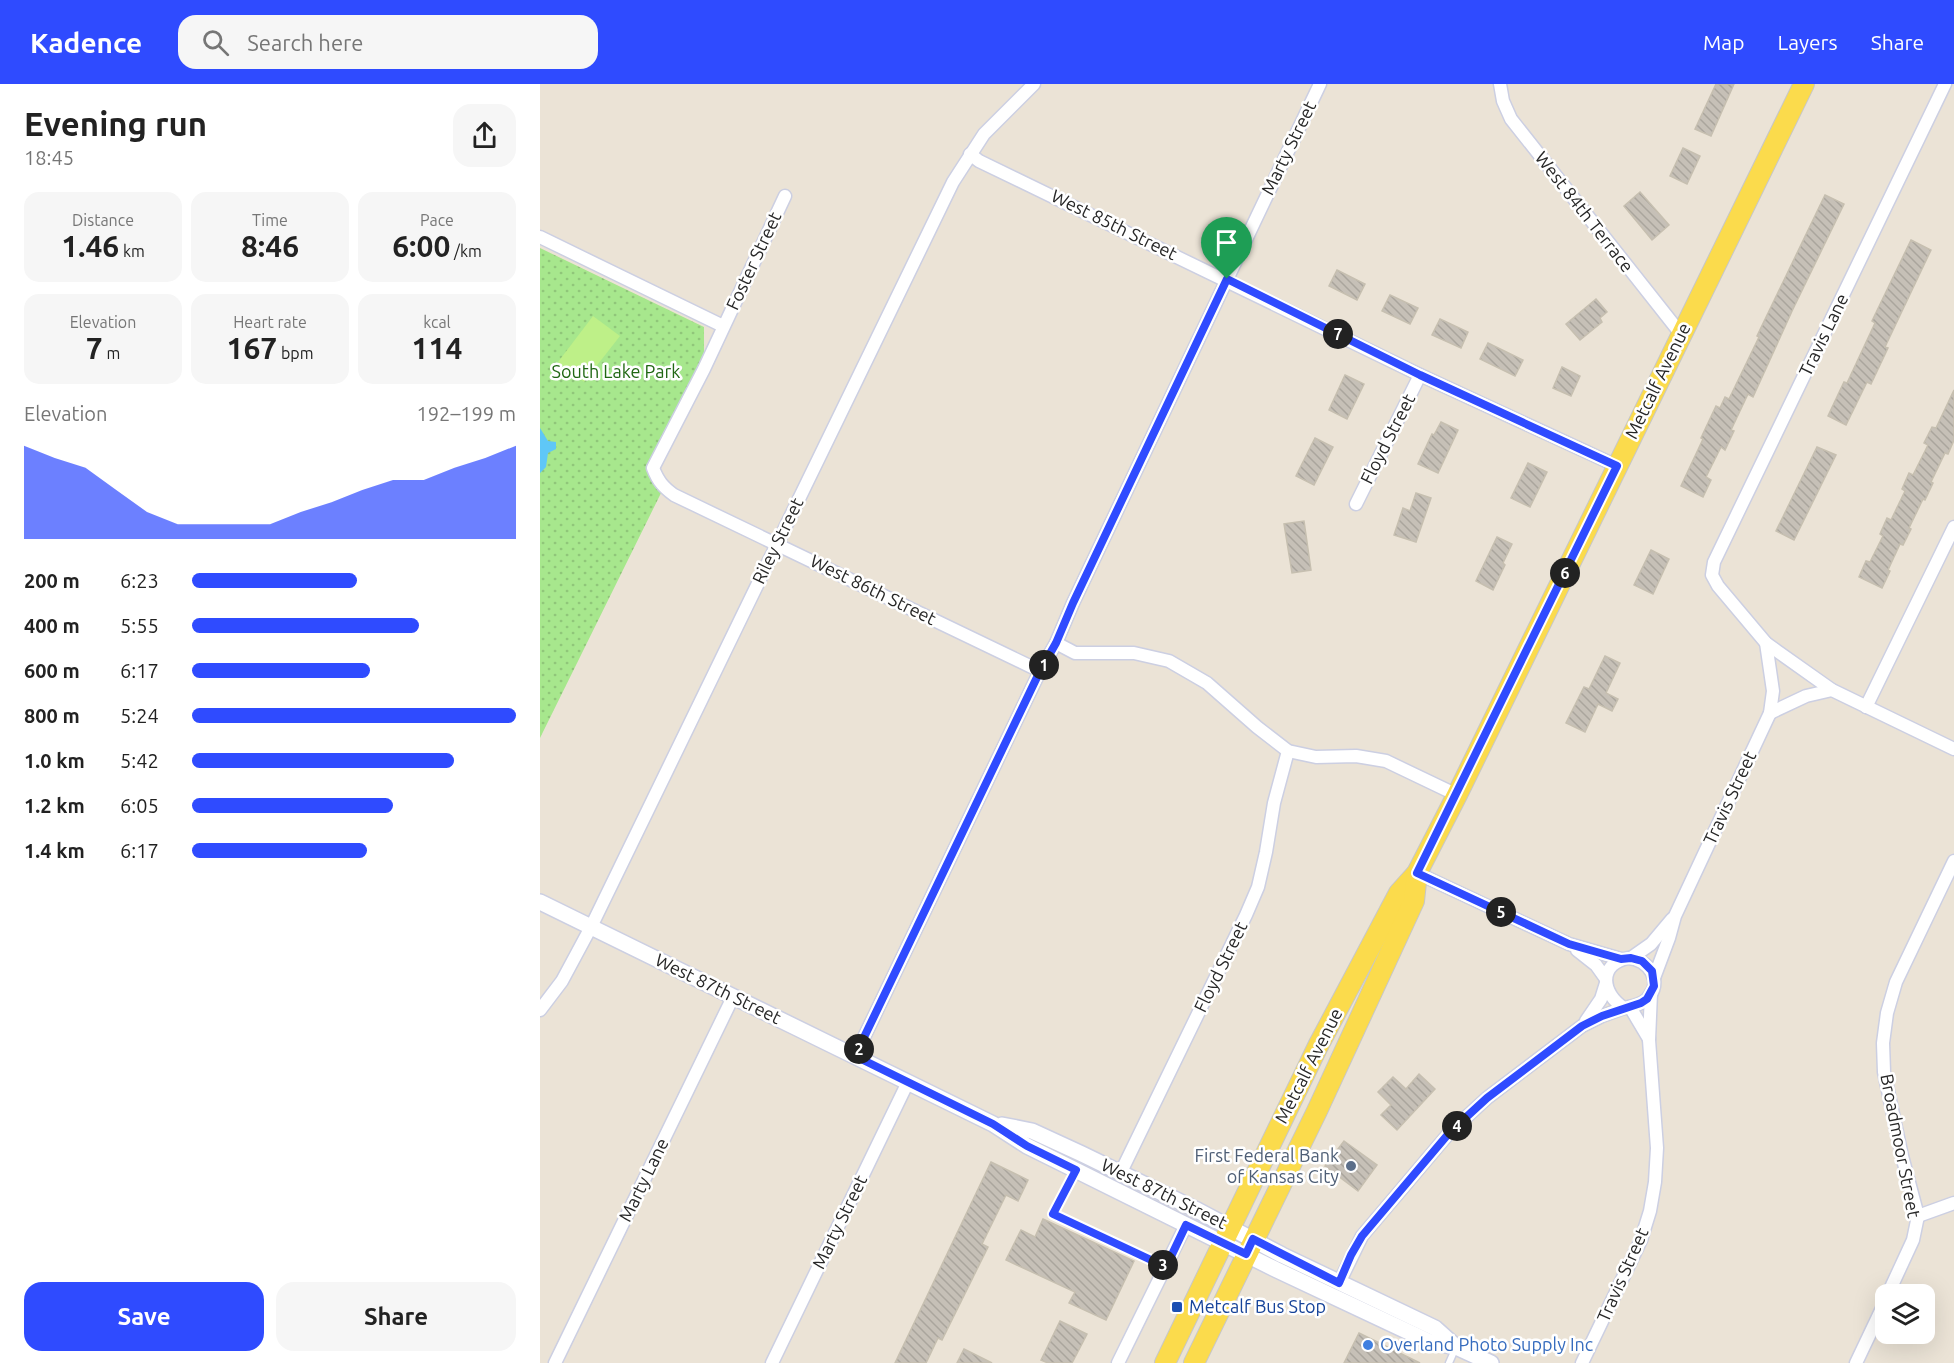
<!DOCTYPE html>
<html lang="en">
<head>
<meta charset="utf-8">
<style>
  body { margin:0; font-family:Ubuntu,sans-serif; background:#f6f6f6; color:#222; height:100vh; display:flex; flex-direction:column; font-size:22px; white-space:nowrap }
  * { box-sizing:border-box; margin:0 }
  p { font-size:20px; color:#767676 }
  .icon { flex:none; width:33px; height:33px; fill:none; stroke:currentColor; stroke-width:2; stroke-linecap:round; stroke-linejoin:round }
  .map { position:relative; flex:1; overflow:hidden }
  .side { display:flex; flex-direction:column; background:#fff; width:540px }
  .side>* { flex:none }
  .fabs { position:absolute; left:1335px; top:1200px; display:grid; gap:12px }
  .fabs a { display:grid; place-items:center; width:60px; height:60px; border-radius:12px; background:#fff; box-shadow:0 6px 24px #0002; font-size:30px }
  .pin { position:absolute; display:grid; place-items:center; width:51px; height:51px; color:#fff; margin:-62px -26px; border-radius:50% 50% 50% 0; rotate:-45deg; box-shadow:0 0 6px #0007 }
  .pin .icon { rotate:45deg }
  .km { position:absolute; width:30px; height:30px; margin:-15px; border-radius:50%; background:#222; color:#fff; font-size:16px; line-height:30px; text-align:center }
  .round { display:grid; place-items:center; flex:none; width:63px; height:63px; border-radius:18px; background:#f6f6f6 }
  .summary { display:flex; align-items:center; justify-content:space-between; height:102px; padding:0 24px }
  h1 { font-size:33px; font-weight:700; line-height:45px }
  .metrics { display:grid; grid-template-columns:repeat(3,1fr); gap:9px; height:102px; padding:6px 24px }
  .metrics div { display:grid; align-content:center; border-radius:15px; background:#f6f6f6; text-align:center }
  .metrics b { font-size:30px; font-weight:700 }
  .metrics small { font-size:16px; font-weight:400 }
  .metrics p { font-size:16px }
  .chart { height:168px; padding:12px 24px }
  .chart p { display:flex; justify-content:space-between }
  .chart svg { width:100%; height:108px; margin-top:6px; fill:#2f4bff; opacity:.7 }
  .action { display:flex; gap:12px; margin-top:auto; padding:12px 24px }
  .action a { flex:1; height:69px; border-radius:18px; background:#2f4bff; color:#fff; font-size:24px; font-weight:700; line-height:69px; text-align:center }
  .action a+a { background:#f6f6f6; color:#222 }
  ul { padding:0 24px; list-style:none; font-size:20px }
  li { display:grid; grid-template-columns:96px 72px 1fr; align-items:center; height:45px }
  li i { height:15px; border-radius:8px; background:#2f4bff }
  header { display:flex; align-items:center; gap:36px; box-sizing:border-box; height:84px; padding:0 30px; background:#2f4bff; color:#fff }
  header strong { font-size:28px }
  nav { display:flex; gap:33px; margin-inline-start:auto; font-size:21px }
  .search { width:420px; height:54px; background:#f6f6f6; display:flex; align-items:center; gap:15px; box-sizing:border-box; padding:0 21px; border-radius:18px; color:#767676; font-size:22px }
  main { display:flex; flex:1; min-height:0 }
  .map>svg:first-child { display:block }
</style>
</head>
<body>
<header>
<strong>Kadence</strong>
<div class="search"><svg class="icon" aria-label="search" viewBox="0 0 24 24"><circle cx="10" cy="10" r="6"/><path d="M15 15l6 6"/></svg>Search here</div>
<nav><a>Map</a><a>Layers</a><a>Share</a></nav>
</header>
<main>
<section class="side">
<div class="summary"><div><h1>Evening run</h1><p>18:45</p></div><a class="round"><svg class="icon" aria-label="share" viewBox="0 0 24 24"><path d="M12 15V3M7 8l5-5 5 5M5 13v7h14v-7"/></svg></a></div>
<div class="metrics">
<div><p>Distance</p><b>1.46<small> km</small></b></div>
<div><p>Time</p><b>8:46</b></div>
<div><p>Pace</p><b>6:00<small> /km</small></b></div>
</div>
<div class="metrics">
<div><p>Elevation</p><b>7<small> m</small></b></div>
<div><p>Heart rate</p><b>167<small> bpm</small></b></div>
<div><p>kcal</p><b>114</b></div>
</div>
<div class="chart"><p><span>Elevation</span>192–199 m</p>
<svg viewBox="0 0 160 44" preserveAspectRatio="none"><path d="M0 44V6L10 11L20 15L30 24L40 33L50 38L60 38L70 38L80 38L90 33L100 29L110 24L120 20L130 20L140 15L150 11L160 6V44z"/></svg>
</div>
<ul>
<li><b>200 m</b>6:23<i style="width:51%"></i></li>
<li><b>400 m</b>5:55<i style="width:70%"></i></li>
<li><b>600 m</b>6:17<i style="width:55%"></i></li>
<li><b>800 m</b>5:24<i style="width:100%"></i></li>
<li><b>1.0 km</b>5:42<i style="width:81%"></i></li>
<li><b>1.2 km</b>6:05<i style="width:62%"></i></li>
<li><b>1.4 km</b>6:17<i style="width:54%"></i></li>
</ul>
<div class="action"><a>Save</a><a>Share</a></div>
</section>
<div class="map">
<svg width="1414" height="1279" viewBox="0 0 1414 1279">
  <defs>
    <pattern id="grass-dots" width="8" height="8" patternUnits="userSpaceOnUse" patternTransform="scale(1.5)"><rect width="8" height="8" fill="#a7e78d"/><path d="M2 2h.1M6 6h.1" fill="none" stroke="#90c67a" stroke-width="1.8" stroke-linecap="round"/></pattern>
    <pattern id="building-back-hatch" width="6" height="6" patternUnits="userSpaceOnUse" patternTransform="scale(1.5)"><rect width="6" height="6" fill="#c6c0b7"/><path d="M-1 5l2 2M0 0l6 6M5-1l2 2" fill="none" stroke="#aaa59d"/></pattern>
  </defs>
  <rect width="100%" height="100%" fill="#ebe3d6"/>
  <polygon fill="url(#grass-dots)" points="0,164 164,243 164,285 113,384 124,403 0,654"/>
  <polygon fill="#bef088" points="53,232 80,252 44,298 18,278"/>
  <polygon fill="#5fc7f7" points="0,344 8,357 16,358 16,365 8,369 6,383 0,389"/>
  <g fill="url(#building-back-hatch)" stroke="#c6bfb0" stroke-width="1.5">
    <polygon points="1176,0 1194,0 1171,52 1155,45"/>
    <polygon points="1143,64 1160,72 1147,100 1130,92"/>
    <polygon points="1100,108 1129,141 1112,156 1084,122"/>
    <polygon points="1285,111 1304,120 1253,225 1213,313 1208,310 1191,346 1194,347 1185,366 1181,363 1166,393 1171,396 1163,413 1141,402 1163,355 1161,354 1176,322 1180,324 1185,313 1189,315 1219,253 1217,252"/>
    <polygon points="1371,156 1391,166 1345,263 1348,264 1331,300 1327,298 1306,341 1288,332 1304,298 1307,299 1335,239 1332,237"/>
    <polygon points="797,186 825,200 817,216 789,202"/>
    <polygon points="850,211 878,224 870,240 842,227"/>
    <polygon points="1056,215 1067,228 1060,234 1062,238 1040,256 1026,240"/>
    <polygon points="900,235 928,248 921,264 892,251"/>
    <polygon points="948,259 983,276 975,292 940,275"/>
    <polygon points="1022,283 1040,292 1031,312 1013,304"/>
    <polygon points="805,291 824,300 807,335 789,326"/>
    <polygon points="1414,306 1414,356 1408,370 1405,369 1391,398 1393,399 1385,416 1383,415 1369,444 1371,445 1363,461 1360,460 1348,486 1350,487 1342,504 1319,493 1326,477 1330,478 1343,452 1340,450 1347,434 1351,436 1365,407 1362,405 1369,389 1373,391 1388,361 1384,359 1392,343 1396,344"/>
    <polygon points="901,338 918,346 898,389 878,380 892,350 894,351"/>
    <polygon points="775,354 793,363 774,401 756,392"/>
    <polygon points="1277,363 1296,371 1254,456 1236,447"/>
    <polygon points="988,379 1007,388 990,423 971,414"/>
    <polygon points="876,409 891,414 876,458 854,451 863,424 870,427"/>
    <polygon points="764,437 771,486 752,489 744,440"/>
    <polygon points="957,453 972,460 963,479 965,481 953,506 936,497"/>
    <polygon points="1111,466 1129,475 1113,510 1094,501"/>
    <polygon points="1065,572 1080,579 1066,609 1078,615 1072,627 1058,620 1045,648 1026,639 1044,603 1049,605"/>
    <polygon points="879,990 895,1005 857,1046 841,1031 851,1021 838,1008 853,993 866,1005"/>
    <polygon points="804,1057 837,1081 818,1107 785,1082"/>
    <polygon points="451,1078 488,1096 478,1117 466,1111 442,1160 448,1163 402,1256 398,1254 386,1279 355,1279"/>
    <polygon points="503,1135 594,1177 566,1236 529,1219 535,1208 466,1176 481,1146 495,1153"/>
    <polygon points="520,1237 547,1250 532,1279 508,1279 501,1276"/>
    <polygon points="819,1249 880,1279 804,1279"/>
    <polygon points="424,1265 452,1279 417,1279"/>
  </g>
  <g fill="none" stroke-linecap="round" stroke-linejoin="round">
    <defs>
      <g id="service">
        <polyline points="535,1086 513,1130 626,1183"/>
        <polyline points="909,1279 916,1263"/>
      </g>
      <g id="minor">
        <polyline points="960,0 963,17 971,35 1141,250"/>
        <polyline points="1405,0 1174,478 1172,491 1178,502 1226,559 1237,567 1292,606 1414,665"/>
        <polyline points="430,70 439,77 880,291 1077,382"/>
        <path d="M245,112L164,285L113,384C118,397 123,403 134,411L500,587"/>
        <polyline points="0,153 183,242"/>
        <polyline points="816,420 880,291"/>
        <polyline points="516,559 535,569 594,569 629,577 667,599 717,643 748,667 776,673 816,672 846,677 917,711"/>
        <polyline points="1326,623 1414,443"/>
        <polyline points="1230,629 1266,612 1292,606"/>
        <polyline points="877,789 1029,860 1081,875"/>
        <polyline points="1037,866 1056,881 1066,895"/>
        <path d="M1088,874C1109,875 1124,898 1107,915C1101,921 1092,922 1084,924C1062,910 1057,881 1088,874Z"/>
        <polyline points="1091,874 1111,860 1132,835"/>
        <polyline points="1114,894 1129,854 1135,832 1230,629 1233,607 1226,559"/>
        <polyline points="1090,923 1109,955"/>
        <polyline points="0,926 22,897 51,843 413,98 444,50 494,0"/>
        <polyline points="1046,937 1061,915 1066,899"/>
        <polyline points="315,972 500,587 516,559 533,519 780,0"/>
        <polyline points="581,1088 706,831 718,803 726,768 734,719 748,667"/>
        <polyline points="1378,1132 1414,1119"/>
        <polyline points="799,1199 822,1152 910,1048 947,1014 1042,942 1062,932 1084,924"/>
        <polyline points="1348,1210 1373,1156 1378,1132 1362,1072 1344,988 1343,959 1347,929 1356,898 1414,777"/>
        <polyline points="15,1279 193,913"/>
        <polyline points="232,1279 368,998"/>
        <polyline points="578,1279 646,1141"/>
        <polyline points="1042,1279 1101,1156 1110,1127 1115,1098 1117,1064 1109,956 1111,909"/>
        <polyline points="1316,1279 1346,1216"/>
      </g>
      <g id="tertiary">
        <polyline points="0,818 453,1040 487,1062 737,1186 890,1258 916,1263 951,1279"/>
        <polyline points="462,1041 492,1047 542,1070 655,1125 742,1171 895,1244 915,1262"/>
      </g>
      <g id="primary">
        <polyline points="625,1279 778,962 859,809 877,789 917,711 1264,0"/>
        <polyline points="654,1279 777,1027 874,817 877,789"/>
      </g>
    </defs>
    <use href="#service" stroke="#cccfe2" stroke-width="9"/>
    <use href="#minor" stroke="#cccfe2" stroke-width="15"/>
    <use href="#tertiary" stroke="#cccfe2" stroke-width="18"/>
    <use href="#primary" stroke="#c7c7c7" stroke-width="22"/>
    <use href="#service" stroke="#fff" stroke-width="6"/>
    <use href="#minor" stroke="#fff" stroke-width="12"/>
    <use href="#tertiary" stroke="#fff" stroke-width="15"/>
    <use href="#primary" stroke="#fbdb4c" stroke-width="20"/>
  </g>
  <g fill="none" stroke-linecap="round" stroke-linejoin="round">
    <defs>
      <polygon id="route" points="687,195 880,291 1077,382 877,789 1029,860 1081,875 1091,874 1102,877 1112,887 1114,902 1107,915 1101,919 1062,932 1042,942 947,1014 910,1048 822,1152 811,1171 799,1199 713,1155 706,1170 646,1141 626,1183 513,1130 536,1086 487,1062 453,1040 315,972 500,587 516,559 533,519"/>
    </defs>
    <use href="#route" stroke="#fff" stroke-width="12"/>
    <use href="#route" stroke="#2f4bff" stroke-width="8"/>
  </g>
  <circle fill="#5c6f8a" stroke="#fff" stroke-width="2" cx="811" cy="1082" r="6"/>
  <rect fill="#1a4fb4" stroke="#fff" stroke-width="2" x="631" y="1217" width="12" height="12" rx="3"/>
  <circle fill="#3f7fe0" stroke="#fff" stroke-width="2" cx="828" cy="1261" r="6"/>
  <g text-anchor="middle" stroke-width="5" stroke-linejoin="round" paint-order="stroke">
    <g font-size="18" fill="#272727" stroke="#fff">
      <text transform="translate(749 64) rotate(-64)" y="6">Marty Street</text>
      <text transform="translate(1044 128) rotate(52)" y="6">West 84th Terrace</text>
      <text transform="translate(574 141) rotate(26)" y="6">West 85th Street</text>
      <text transform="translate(214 177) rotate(-65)" y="6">Foster Street</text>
      <text transform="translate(1284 251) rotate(-64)" y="6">Travis Lane</text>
      <text transform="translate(1118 297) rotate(-64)" y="6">Metcalf Avenue</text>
      <text transform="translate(848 355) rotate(-63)" y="6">Floyd Street</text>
      <text transform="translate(238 457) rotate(-64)" y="6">Riley Street</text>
      <text transform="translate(333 506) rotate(26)" y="6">West 86th Street</text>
      <text transform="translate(1190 714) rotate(-65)" y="6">Travis Street</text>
      <text transform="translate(681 883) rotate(-64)" y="6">Floyd Street</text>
      <text transform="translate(178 905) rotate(26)" y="6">West 87th Street</text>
      <text transform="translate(769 982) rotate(-63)" y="6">Metcalf Avenue</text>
      <text transform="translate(1360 1062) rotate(79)" y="6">Broadmoor Street</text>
      <text transform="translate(104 1096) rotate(-64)" y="6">Marty Lane</text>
      <text transform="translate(624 1110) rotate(26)" y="6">West 87th Street</text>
      <text transform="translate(300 1138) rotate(-64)" y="6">Marty Street</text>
      <text transform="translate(1083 1191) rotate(-66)" y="6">Travis Street</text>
    </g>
    <g font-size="18" fill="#206713" stroke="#fff">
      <text x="76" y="294">South Lake Park</text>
    </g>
    <g font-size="18" fill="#4e5e75" stroke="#fff" text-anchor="end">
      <text x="799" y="1078">First Federal Bank<tspan x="799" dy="21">of Kansas City</tspan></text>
    </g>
    <g font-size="18" fill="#164399" stroke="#fff" text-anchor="start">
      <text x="649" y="1229">Metcalf Bus Stop</text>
    </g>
    <g font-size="18" fill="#366cbe" stroke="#fff" text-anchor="start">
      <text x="840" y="1267">Overland Photo Supply Inc</text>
    </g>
  </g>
</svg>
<div class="fabs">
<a><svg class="icon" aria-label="layers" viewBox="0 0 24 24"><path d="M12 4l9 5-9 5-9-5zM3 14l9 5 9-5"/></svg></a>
</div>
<div class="pin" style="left:687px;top:195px;background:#1e9e55"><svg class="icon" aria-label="arrive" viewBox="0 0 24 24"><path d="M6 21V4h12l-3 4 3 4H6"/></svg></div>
<b class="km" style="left:504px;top:581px">1</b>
<b class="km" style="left:319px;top:965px">2</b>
<b class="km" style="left:623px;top:1181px">3</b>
<b class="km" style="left:917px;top:1042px">4</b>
<b class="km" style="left:961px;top:828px">5</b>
<b class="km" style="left:1025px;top:489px">6</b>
<b class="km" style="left:798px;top:250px">7</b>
</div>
</main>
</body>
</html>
